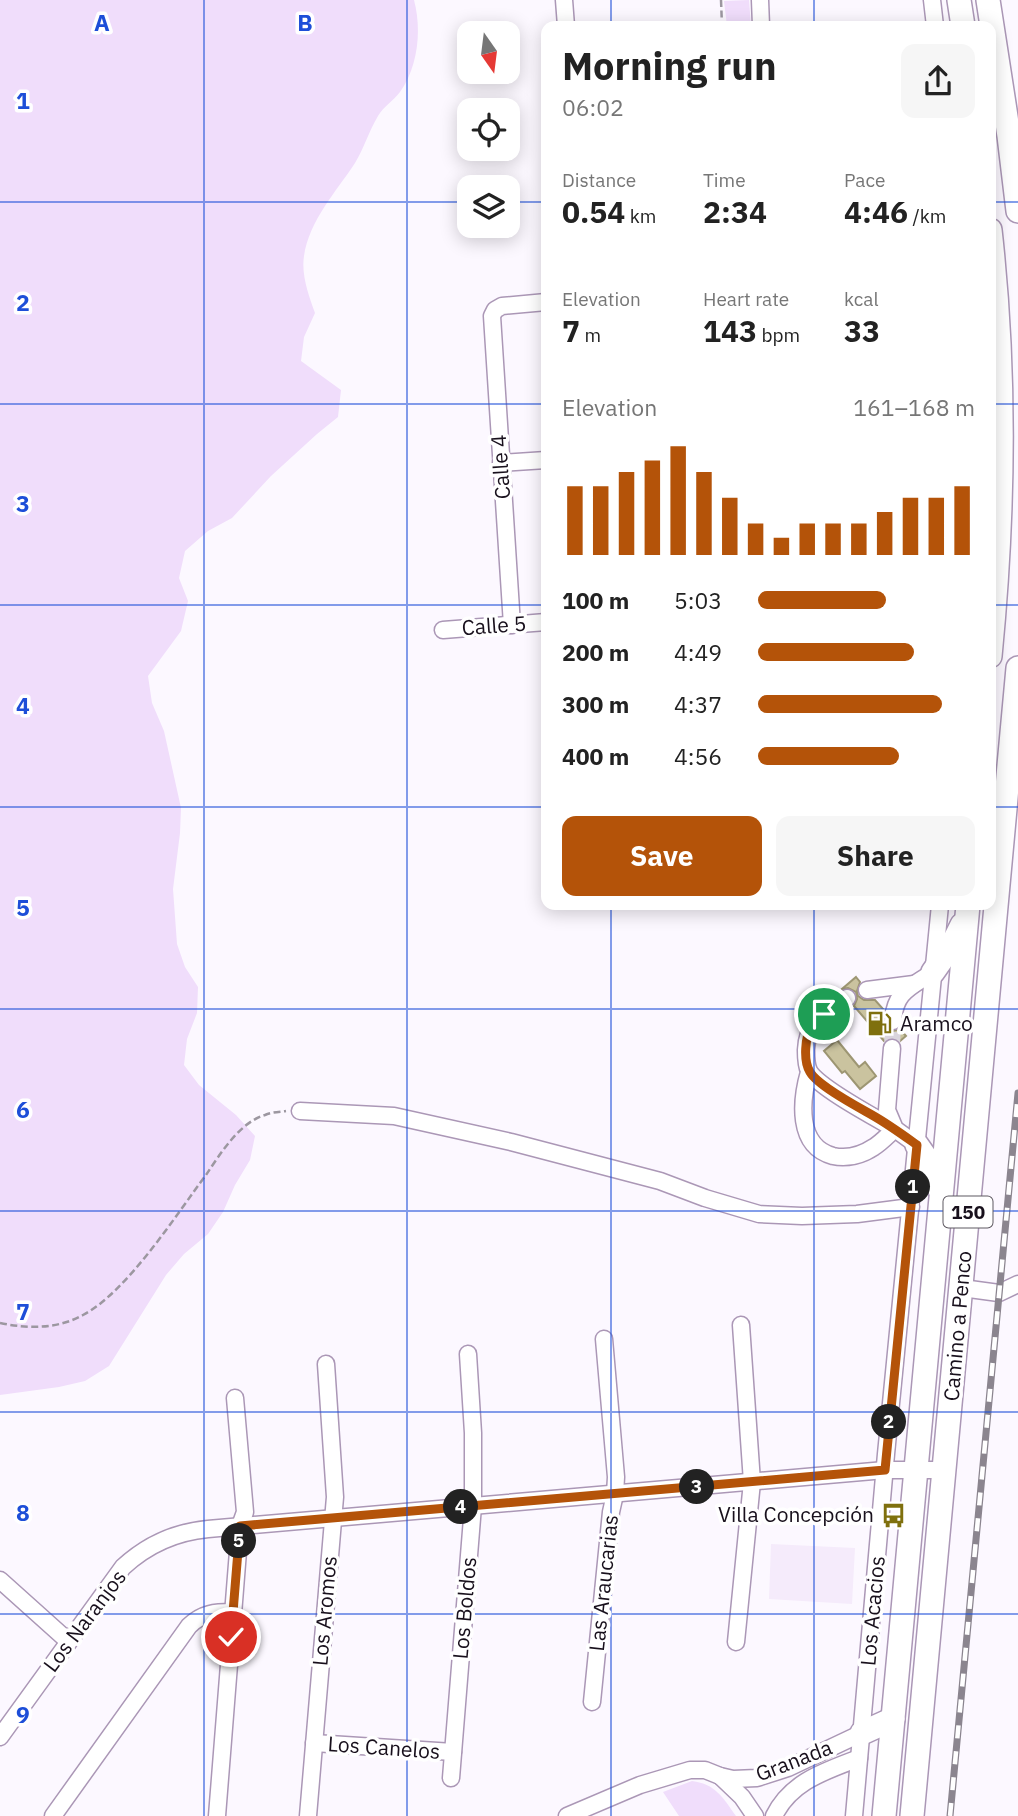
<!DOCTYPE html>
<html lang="en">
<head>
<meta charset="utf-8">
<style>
  body { margin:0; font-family:"IBM Plex Sans",sans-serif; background:#f6f6f6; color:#222; height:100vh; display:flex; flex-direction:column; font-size:26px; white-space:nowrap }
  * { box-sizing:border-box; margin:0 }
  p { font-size:23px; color:#767676 }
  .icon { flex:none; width:38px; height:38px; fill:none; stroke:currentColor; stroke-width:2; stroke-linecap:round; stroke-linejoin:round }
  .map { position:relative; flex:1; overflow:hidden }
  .details { position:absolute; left:541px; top:21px; width:455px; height:889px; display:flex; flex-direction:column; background:#fff; border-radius:14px; box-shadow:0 4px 18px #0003 }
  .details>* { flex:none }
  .needle { width:46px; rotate:166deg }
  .controls { position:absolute; left:457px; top:21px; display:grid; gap:14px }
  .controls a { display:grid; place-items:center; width:63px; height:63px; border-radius:14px; background:#fff; box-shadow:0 4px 18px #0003; font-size:35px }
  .pin { position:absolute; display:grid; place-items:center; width:60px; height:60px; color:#fff; margin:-30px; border:4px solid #fff; border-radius:50%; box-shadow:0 2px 7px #0007 }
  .km { position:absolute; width:35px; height:35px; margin:-18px; border-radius:50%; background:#222; color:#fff; font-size:19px; line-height:35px; text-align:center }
  .round { display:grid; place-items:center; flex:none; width:74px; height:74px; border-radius:14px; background:#f6f6f6 }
  .summary { display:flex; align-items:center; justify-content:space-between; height:119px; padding:0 21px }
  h1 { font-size:38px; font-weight:800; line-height:52px }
  .stats { display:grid; grid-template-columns:repeat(3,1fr); gap:10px; height:119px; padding:7px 21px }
  .stats div { display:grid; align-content:center }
  .stats b { font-size:30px; font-weight:800 }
  .stats small { font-size:19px; font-weight:400 }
  .stats p { font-size:19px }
  .chart { height:196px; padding:14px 21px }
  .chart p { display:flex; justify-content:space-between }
  .chart svg { width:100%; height:126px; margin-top:7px; stroke:#b45309; stroke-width:6 }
  .primary-button { display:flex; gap:14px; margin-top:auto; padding:14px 21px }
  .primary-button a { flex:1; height:80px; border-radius:14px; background:#b45309; color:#fff; font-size:28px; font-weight:800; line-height:80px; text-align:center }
  .primary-button a+a { background:#f6f6f6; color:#222 }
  ul { padding:0 21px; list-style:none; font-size:23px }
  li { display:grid; grid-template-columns:112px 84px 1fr; align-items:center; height:52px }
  li i { height:18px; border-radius:9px; background:#b45309 }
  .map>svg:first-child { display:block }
</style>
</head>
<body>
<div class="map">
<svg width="1018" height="1816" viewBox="0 0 1018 1816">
  <rect width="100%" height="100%" fill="#fcf8ff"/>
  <polygon fill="#f5ebfb" points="771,1544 855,1548 852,1604 769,1599"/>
  <g fill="#f0ddfb">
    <path d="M0,0H414C422,30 418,67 400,92C393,101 384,106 378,116C369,131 364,148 355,163C336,192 309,221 304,256C301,275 309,296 315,313L304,337L301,361L341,390L338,417L317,434L271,476L232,518L208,531L185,551L179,578L188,601L181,631L148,676L152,703L164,731L181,808L180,833L173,889L177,944L185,967L198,987L197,1013L187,1039L184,1065L199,1085L236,1115L255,1136L250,1160L235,1185L223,1212L208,1234L184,1254L166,1275L109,1366L85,1381L59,1387L0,1395Z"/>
    <polygon points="749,0 751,26 727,26 724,1"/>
    <path d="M692,1781C716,1784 723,1798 736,1816H679L663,1792Z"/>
  </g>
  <g fill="#cac39f" stroke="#9d9673" stroke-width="2">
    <polygon points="856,977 860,982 857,991 858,996 864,1000 875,1000 884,1010 883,1020 886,1029 892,1031 900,1029 906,1036 900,1041 892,1038 884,1041 854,1006 857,999 856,992 848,988 842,989"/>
    <polygon points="837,1040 859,1067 865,1062 876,1076 860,1089 845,1071 842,1073 824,1051"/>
  </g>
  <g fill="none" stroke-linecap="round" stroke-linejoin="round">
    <polyline stroke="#dad5dd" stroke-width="16" stroke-dasharray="16 8" stroke-linecap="butt" points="892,1048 893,1021"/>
    <defs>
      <g id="minor">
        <polyline points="564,0 566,26"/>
        <polyline points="760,0 761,26"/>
        <polyline points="932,0 935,26"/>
        <polyline points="501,463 546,460"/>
        <polyline points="512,625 492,316 495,310 502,306 546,302"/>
        <polyline points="443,630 546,622"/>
        <polyline points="867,990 914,984"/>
        <path d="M893,1021C895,991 910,988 933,972"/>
        <polyline points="892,1048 887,1110 895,1129 917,1145"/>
        <path d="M809,1072C801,1100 796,1146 833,1156C847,1159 862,1155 874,1147C882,1142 888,1135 895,1129C876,1118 819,1088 809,1071C806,1065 806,1057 806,1050C807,1022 824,1011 847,998"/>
        <polyline points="300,1111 394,1116 511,1142 660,1181 705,1198 759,1214 802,1216 857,1214 911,1207"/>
        <polyline points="962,1288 999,1293 1018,1284"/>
        <polyline points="0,1580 68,1641"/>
        <polyline points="736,1642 752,1482 741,1325"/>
        <polyline points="592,1702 611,1512 615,1494 616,1477 604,1339"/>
        <path d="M0,1737L123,1567C148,1544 175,1532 208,1529L885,1470H944"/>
        <polyline points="314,1743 453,1752"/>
        <polyline points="720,1776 742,1797 755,1816"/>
        <polyline points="451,1778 473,1506 473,1433 468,1354"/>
        <path d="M53,1816L189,1626C202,1613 215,1612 233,1612"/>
        <polyline points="217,1816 240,1526 245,1512 235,1398"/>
        <polyline points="308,1816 335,1497 326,1364"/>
        <polyline points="567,1816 640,1785 690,1770 705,1770 720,1776 733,1779 757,1778 788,1768 862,1733"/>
        <path d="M774,1816C791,1781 826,1771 859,1758"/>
        <polyline points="854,1816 886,1454 940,905"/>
      </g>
      <g id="highway">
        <polyline points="959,0 963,26"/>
        <polyline points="988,0 1009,136 1018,211"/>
        <path d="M990,230C1006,372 1004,514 990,656"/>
        <polyline points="933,972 952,945 962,925"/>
        <polyline points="917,1145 931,1165 939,1188"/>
        <polyline points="862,1733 893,1719"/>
        <polyline points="884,1816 968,905"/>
        <polyline points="912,1816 1018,668"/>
      </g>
    </defs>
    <use href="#minor" stroke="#ab97b6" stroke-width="19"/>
    <use href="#highway" stroke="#ab97b6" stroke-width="26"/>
    <g stroke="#9c97a0" stroke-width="2.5" stroke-dasharray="7 3.5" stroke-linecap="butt">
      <polyline points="721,0 722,26"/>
      <path d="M0,1323C28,1329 58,1329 83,1315C127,1292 176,1215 206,1175C220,1154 240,1122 265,1115C272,1112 279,1112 286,1111"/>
    </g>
    <use href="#minor" stroke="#fff" stroke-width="16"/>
    <use href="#highway" stroke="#fff" stroke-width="23"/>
    <defs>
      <polyline id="rail" points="950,1816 1018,1093"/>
    </defs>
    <use href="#rail" stroke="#8b858f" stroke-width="7"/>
    <use href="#rail" stroke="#fff" stroke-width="4.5" stroke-dasharray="13" stroke-linecap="butt"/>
  </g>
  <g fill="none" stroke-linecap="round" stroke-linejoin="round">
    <defs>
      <path id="route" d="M231,1637L240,1526L885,1470L917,1145C903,1135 888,1124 872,1115C858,1107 818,1086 810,1072C803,1061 805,1036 812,1025C815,1021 820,1017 824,1014"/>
    </defs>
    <use href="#route" stroke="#fff" stroke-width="14"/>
    <use href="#route" stroke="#b45309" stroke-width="9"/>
  </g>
  <path fill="none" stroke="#1d4ed8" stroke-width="2" stroke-opacity="0.55" d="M204,0V1816M407,0V1816M611,0V26M814,0V26M0,202H469M508,202H546M990,202H1018M0,404H546M990,404H1018M0,605H546M990,605H1018M0,807H546M990,807H1018M611,905V1816M814,905V1816M0,1009H1018M0,1211H1018M0,1412H1018M0,1614H1018"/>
  <defs>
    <symbol id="fuel-bare" viewBox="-9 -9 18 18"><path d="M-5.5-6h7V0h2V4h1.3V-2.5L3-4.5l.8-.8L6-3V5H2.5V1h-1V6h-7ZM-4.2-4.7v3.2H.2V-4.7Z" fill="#7f700e" stroke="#fff" stroke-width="2.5" paint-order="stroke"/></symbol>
    <symbol id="bus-bare" viewBox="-9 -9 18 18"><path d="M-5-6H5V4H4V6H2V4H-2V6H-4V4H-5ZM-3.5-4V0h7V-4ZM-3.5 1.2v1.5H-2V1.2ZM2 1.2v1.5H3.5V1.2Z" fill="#7f700e" stroke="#fff" stroke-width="2.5" paint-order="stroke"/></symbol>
  </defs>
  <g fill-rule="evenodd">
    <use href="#fuel-bare" x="862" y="1006" width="35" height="35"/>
    <use href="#bus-bare" x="876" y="1498" width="35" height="35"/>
  </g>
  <g text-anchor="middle" stroke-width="7" stroke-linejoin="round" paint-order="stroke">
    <rect fill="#fff" stroke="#5d5860" stroke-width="2" x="943.5" y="1196.5" width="49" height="31" rx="5"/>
    <g font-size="19" font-weight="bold" fill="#18101c">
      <text x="968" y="1219">150</text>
    </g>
    <g font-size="21" fill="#18101c" stroke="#fff">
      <text transform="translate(501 467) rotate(-94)" y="7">Calle 4</text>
      <text transform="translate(494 626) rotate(-4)" y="7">Calle 5</text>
      <text transform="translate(958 1326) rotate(-85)" y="7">Camino a Penco</text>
      <text transform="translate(604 1583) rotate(-84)" y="7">Las Araucarias</text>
      <text transform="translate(465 1608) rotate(-85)" y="7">Los Boldos</text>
      <text transform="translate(325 1611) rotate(-85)" y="7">Los Aromos</text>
      <text transform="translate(873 1611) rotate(-85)" y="7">Los Acacios</text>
      <text transform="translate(85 1621) rotate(-53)" y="7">Los Naranjos</text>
      <text transform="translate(384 1748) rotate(4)" y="7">Los Canelos</text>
      <text transform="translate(794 1761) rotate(-21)" y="7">Granada</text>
    </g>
    <g font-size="21" fill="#18101c" stroke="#fff" text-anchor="start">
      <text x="900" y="1031">Aramco</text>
      <text x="874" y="1522" text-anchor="end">Villa Concepción</text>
    </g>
  </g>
  <g font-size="23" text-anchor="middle" font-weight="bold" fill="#1d4ed8" stroke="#fff" stroke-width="7" stroke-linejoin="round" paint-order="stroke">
    <text x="102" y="31">A</text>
    <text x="305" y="31">B</text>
    <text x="23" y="109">1</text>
    <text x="23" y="311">2</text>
    <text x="23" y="512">3</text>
    <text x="23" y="714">4</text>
    <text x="23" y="916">5</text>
    <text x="23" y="1118">6</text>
    <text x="23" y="1320">7</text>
    <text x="23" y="1521">8</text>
    <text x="23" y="1723">9</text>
  </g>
</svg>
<div class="controls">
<a><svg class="needle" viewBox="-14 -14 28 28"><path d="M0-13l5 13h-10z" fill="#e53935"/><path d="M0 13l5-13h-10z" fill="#767676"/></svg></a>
<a><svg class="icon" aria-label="locate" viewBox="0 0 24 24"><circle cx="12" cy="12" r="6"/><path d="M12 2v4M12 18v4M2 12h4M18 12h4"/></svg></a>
<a><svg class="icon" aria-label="layers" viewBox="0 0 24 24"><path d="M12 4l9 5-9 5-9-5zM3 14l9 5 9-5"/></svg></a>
</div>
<div class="pin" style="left:824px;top:1014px;background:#1e9e55"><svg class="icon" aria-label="arrive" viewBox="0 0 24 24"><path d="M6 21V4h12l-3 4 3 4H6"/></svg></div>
<div class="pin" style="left:231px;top:1637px;background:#d93025"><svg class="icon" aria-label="check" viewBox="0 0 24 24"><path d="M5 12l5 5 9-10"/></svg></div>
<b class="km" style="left:913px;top:1187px">1</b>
<b class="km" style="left:889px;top:1422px">2</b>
<b class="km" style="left:697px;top:1487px">3</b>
<b class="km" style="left:461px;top:1507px">4</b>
<b class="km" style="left:239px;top:1541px">5</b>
<section class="details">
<div class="summary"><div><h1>Morning run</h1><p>06:02</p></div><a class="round"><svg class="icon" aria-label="share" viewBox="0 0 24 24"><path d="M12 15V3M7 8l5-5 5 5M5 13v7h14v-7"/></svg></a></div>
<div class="stats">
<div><p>Distance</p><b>0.54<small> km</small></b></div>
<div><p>Time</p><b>2:34</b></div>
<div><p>Pace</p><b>4:46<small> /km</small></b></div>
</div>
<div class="stats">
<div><p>Elevation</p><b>7<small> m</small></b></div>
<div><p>Heart rate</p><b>143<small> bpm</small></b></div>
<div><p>kcal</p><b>33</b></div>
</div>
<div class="chart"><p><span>Elevation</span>161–168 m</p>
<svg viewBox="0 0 160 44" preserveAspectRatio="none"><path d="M5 44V20M15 44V20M25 44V15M35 44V11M45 44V6M55 44V15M65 44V24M75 44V33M85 44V38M95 44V33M105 44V33M115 44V33M125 44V29M135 44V24M145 44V24M155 44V20"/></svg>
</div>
<ul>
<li><b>100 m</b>5:03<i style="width:59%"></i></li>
<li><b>200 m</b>4:49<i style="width:72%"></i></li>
<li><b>300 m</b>4:37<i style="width:85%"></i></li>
<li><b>400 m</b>4:56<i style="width:65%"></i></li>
</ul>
<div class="primary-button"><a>Save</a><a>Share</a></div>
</section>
</div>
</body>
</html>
